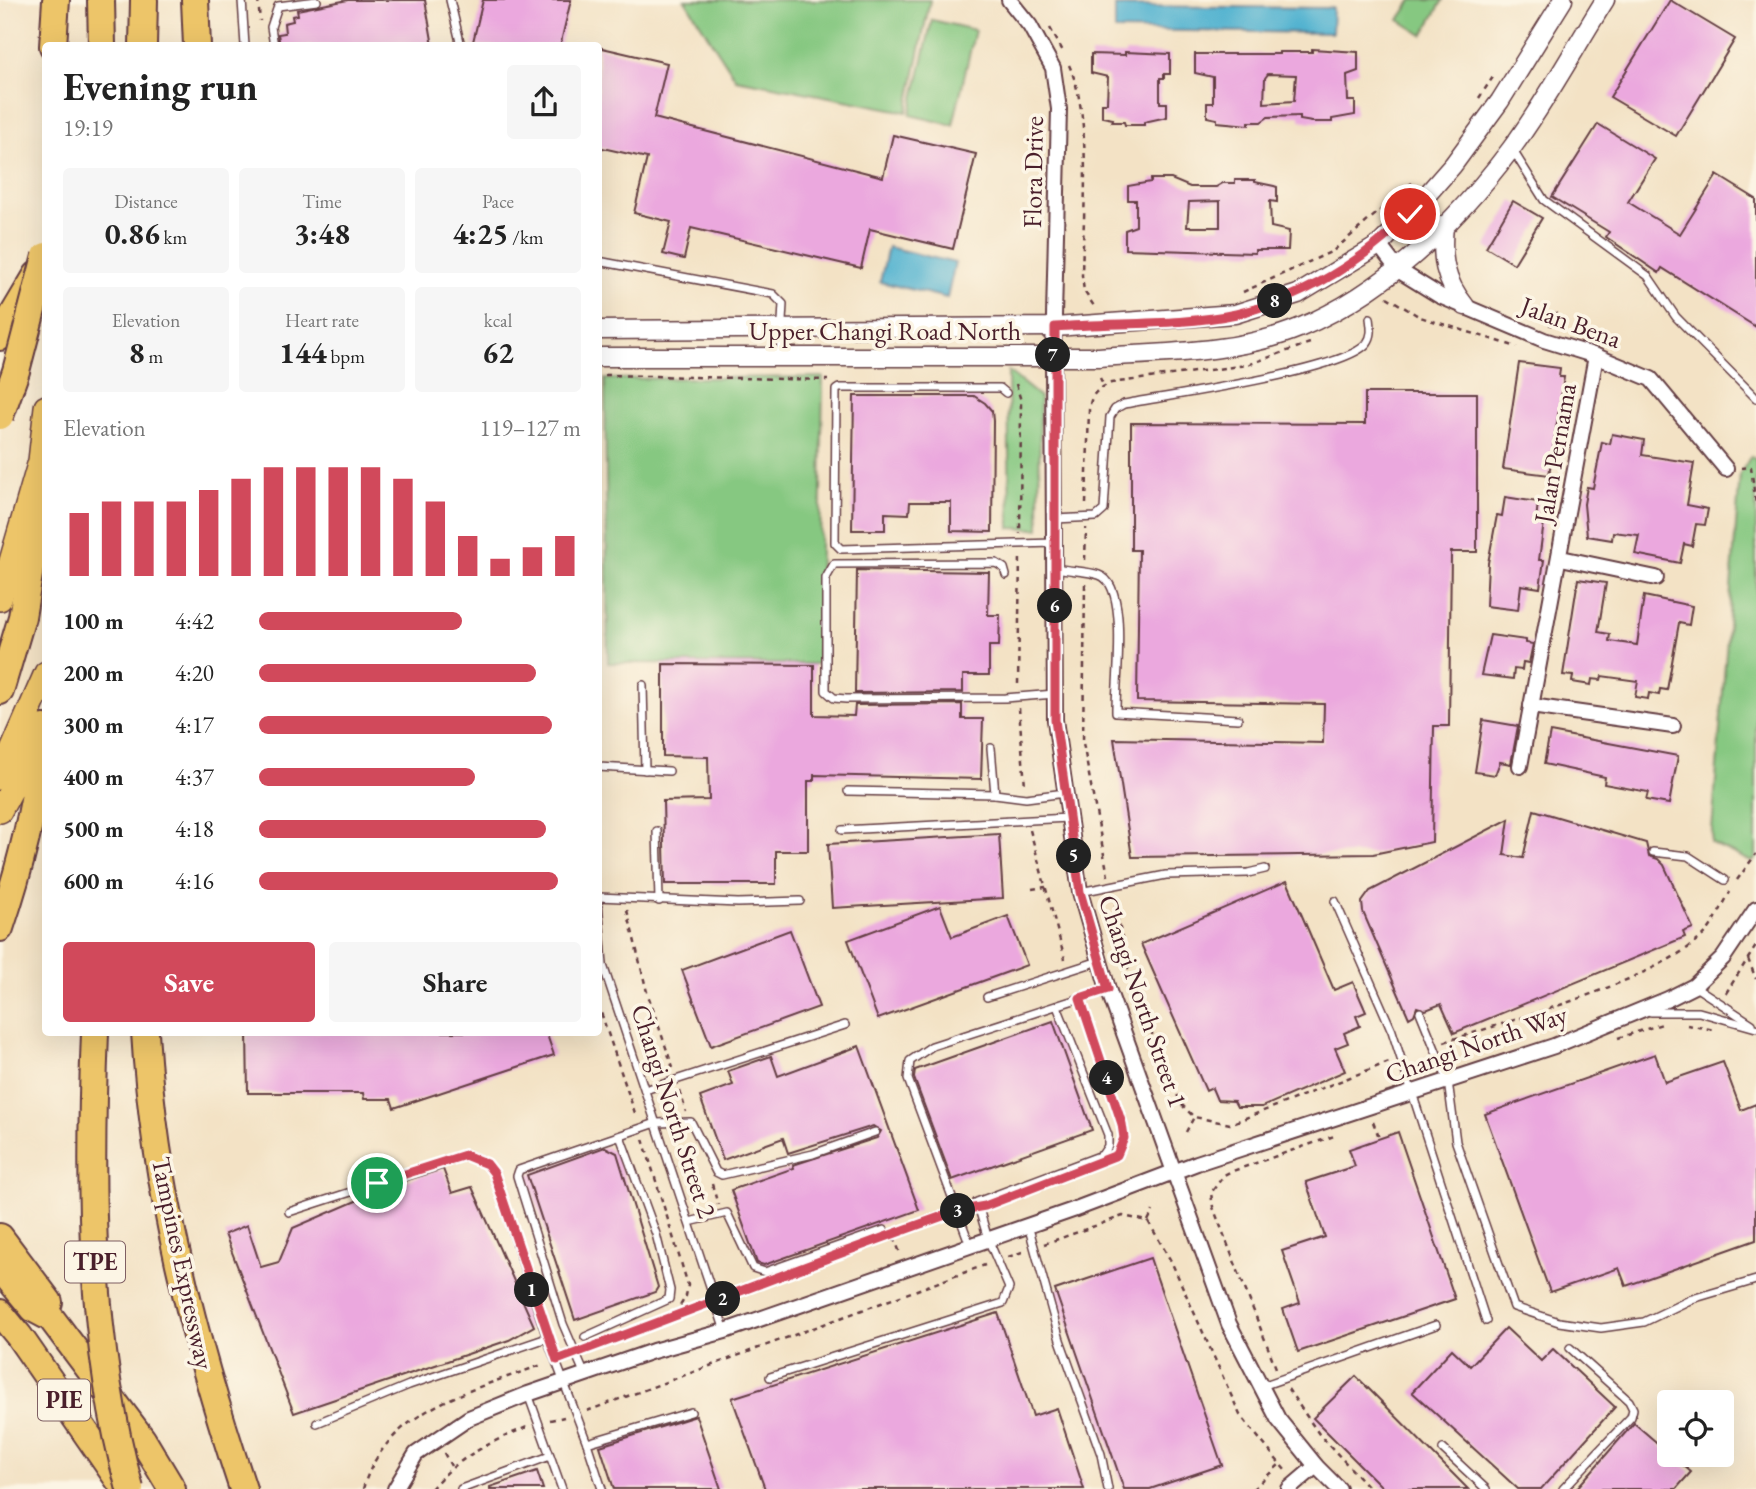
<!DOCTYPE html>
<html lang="en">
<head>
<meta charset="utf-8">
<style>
  body { margin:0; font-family:"EB Garamond",serif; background:#f6f6f6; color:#222; height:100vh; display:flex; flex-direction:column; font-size:26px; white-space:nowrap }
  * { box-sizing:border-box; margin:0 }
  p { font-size:23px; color:#767676 }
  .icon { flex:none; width:38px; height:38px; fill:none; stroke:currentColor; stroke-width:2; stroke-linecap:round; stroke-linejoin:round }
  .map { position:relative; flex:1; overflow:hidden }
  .sheet { position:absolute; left:42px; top:42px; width:560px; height:994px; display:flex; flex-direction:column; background:#fff; border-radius:7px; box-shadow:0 7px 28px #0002 }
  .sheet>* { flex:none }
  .fabs { position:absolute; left:1657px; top:1390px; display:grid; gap:14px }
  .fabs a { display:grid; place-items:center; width:77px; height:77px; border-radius:7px; background:#fff; box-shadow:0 7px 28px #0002; font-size:35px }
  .pin { position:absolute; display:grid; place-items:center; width:60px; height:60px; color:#fff; margin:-30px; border:4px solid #fff; border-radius:50%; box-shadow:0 2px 7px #0007 }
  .km { position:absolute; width:35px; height:35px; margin:-18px; border-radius:50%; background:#222; color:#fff; font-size:19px; line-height:35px; text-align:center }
  .round { display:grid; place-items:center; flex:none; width:74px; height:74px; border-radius:7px; background:#f6f6f6 }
  .headline { display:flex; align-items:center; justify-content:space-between; height:119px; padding:0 21px }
  h1 { font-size:38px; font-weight:700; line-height:52px }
  .metrics { display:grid; grid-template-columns:repeat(3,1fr); gap:10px; height:119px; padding:7px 21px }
  .metrics div { display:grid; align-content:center; border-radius:7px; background:#f6f6f6; text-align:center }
  .metrics b { font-size:30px; font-weight:700 }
  .metrics small { font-size:19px; font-weight:400 }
  .metrics p { font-size:19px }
  .chart { height:196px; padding:14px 21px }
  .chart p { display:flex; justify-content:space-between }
  .chart svg { width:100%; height:126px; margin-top:7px; stroke:#d1495b; stroke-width:6 }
  .action { display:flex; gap:14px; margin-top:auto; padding:14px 21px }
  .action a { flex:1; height:80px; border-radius:7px; background:#d1495b; color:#fff; font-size:28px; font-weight:700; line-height:80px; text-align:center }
  .action a+a { background:#f6f6f6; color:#222 }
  ul { padding:0 21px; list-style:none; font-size:23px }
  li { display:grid; grid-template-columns:112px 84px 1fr; align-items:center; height:52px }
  li i { height:18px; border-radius:9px; background:#d1495b }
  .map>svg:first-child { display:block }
</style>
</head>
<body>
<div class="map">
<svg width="1756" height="1489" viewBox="0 0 1756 1489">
  <rect width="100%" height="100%" fill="#fcf5e5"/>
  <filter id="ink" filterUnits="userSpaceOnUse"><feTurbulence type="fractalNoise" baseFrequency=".0143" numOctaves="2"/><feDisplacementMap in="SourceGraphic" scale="14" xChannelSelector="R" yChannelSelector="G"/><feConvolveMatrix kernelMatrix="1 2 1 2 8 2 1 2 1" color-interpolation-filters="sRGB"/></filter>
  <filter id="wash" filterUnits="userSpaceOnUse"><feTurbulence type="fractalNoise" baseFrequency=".00686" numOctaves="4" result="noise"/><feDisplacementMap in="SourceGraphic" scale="28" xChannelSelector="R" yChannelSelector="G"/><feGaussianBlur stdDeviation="1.57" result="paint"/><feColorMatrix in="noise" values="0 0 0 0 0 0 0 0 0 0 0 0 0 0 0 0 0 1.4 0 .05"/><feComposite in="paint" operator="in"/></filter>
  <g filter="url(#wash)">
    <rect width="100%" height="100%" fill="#f3e2c5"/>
    <g fill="#86c881" stroke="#687456" stroke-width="2">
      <polygon points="685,0 930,0 907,112 736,79"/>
      <polygon points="1412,0 1443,0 1423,35 1399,20"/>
      <polygon points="932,20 975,30 953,125 910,115"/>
      <polygon points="1008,371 1040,397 1039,529 1010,528"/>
      <polygon points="823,377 818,664 608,663 605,379"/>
      <polygon points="1751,456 1756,460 1756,857 1752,862 1711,843 1740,474"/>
    </g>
    <g fill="#52b3d0" stroke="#4e697e" stroke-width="2">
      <polygon points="1115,6 1333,8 1332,33 1115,30"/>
      <polygon points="888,247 955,263 947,298 880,282"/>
    </g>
    <g id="blocks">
      <g fill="#eba8de" fill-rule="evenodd">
        <polygon points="348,0 425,0 433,46 280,46 278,34 285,33 284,23 293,21 292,16 298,15 297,10"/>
        <polygon points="483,0 571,0 560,46 472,46"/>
        <polygon points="1670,0 1735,39 1676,136 1610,97"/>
        <polygon points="598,47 667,63 654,118 883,177 893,135 976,154 953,249 870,229 861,268 691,228 684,259 663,254 671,222 634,213 647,158 598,147"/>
        <path d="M1312,49L1358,52V71L1347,75L1348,101H1355V115L1332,119V122H1312L1300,120V116L1268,117L1261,122H1249V125L1217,122V119L1207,117V103H1213V77L1195,73V54H1279V52H1312ZM1268,74L1296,75L1294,101L1264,103L1265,78Z"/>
        <polygon points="1125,52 1170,54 1170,74 1164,74 1164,78 1160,78 1160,103 1167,103 1167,117 1144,122 1144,125 1125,125 1124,122 1112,122 1113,119 1102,117 1102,103 1107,103 1108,77 1091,73 1091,54 1125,55"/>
        <polygon points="1598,124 1655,159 1628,202 1680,234 1717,175 1756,199 1756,327 1662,268 1659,273 1606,237 1609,232 1552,197"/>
        <path d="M1151,179H1171L1190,187H1216L1223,183H1235V180H1255V182L1274,186L1277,187V202L1270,201L1271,227L1289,231L1288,250H1255V253L1125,249V230L1136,226V200H1128V186L1151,182ZM1220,201V227H1187L1189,202Z"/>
        <polygon points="1513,201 1542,218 1514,264 1486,247"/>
        <polygon points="1519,363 1560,368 1559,377 1564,377 1549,475 1503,469"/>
        <polygon points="1365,393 1477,393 1477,552 1451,552 1449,726 1434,726 1432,842 1373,854 1132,857 1114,739 1323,743 1324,704 1137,701 1139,550 1131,550 1131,423 1365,424"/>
        <polygon points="854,396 974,396 985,403 992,411 993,421 992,532 951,531 951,502 910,502 909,514 885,513 885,530 852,530"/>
        <polygon points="1612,434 1644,440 1642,455 1694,463 1687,505 1708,509 1705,525 1696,524 1692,546 1684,544 1680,563 1635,554 1639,535 1613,532 1612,540 1587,536 1584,504 1587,487 1593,488 1602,442 1610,444"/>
        <polygon points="1505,497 1538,502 1536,521 1544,522 1539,560 1544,560 1540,588 1521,585 1518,610 1486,606 1488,563 1497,515 1502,516"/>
        <polygon points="857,570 989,572 988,615 1000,615 999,646 989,646 989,675 963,675 963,692 855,693"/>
        <polygon points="1578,579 1606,583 1598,632 1610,634 1609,641 1637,645 1644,596 1692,606 1689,625 1679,623 1667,690 1660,689 1659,695 1649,693 1648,699 1635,697 1638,681 1602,676 1601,680 1592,679 1591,685 1572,682 1573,676 1563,675"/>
        <polygon points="1490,635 1526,640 1526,643 1533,644 1529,663 1523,662 1522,670 1514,669 1513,679 1481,675"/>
        <polygon points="663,664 814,665 814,715 854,716 855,705 962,704 962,719 983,719 981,779 814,775 814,781 808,781 808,851 776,851 776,884 665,884 663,801 709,800 708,757 663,756"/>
        <polygon points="1483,720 1518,726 1511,764 1500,762 1495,775 1475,772"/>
        <polygon points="1550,732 1678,756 1669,804 1646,800 1648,792 1604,784 1605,777 1544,764"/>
        <polygon points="1534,810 1646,843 1649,856 1658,859 1664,865 1693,928 1683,932 1685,937 1454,1033 1441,1004 1426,1010 1417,1007 1414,1015 1409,1018 1363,912 1362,902 1370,891 1509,819 1504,855 1523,858"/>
        <polygon points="999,834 1003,898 832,908 828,844"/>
        <polygon points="1287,881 1334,990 1353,982 1366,1012 1356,1016 1360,1026 1344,1033 1348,1043 1335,1048 1345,1071 1262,1107 1237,1107 1234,1101 1217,1100 1212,1088 1206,1091 1141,944"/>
        <polygon points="940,906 952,937 1008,916 1027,965 878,1019 848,940"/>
        <polygon points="790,930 819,1007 711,1046 682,970"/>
        <polygon points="1053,1021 1092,1130 952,1180 914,1078 915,1070"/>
        <polygon points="247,1032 546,1032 554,1055 394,1108 391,1099 364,1099 363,1093 248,1093"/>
        <polygon points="859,1046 919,1210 764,1265 757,1263 731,1190 794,1168 793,1165 877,1138 881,1131 873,1126 788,1153 783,1138 723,1160 700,1097 733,1085 728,1071 771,1056 778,1076"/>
        <polygon points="1655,1054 1665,1082 1723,1062 1741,1110 1756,1104 1756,1240 1626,1286 1619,1268 1550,1292 1485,1114"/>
        <polygon points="1398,1132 1455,1299 1298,1352 1283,1309 1300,1303 1282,1251 1325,1237 1306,1182 1355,1166 1349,1149"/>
        <polygon points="605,1147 617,1153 658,1287 655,1292 575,1320 527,1175"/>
        <polygon points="443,1169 452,1193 472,1187 534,1326 509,1340 294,1413 225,1234 247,1225 261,1267 279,1262 293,1228 398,1183"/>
        <polygon points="1150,1258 1222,1465 1150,1489 1124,1489 1055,1290"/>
        <polygon points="998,1313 1033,1416 1057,1408 1084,1489 765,1489 732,1398"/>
        <polygon points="1506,1328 1541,1361 1553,1349 1615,1407 1541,1489 1518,1489 1412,1392 1452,1349 1470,1366"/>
        <polygon points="1356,1376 1468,1489 1384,1489 1313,1418"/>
        <polygon points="696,1416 721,1489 614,1489 600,1446"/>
        <polygon points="1634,1423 1691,1472 1676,1489 1576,1489"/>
        <polygon points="537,1471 543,1489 490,1489 490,1487"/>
      </g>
    </g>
  </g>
  <g filter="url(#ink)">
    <use href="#blocks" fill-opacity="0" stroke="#633c42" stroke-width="2"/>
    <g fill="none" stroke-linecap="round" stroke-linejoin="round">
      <defs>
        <g id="service">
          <polyline points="242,0 245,46"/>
          <polyline points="450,0 461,46"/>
          <polyline points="274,46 271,27 278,6 317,1"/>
          <polyline points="1512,149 1544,200 1648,276 1676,317 1756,398"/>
          <polyline points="598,261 773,294 783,304 780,356"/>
          <polyline points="1006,393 1000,388 839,388 836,390 835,543 841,549 1055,543"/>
          <path d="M1055,519L1096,517L1104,510L1110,417L1115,409L1124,404C1165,396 1346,371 1367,343C1373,335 1371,327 1370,318"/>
          <path d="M1056,568C1069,571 1088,571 1099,575C1130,585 1115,684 1116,712L1238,719"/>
          <polyline points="1006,575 1004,568 996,563 834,564 826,578 826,691 834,698 846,699 1005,698 1055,694"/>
          <polyline points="643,685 645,770"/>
          <polyline points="991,748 995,794 1026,798 1065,793"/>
          <polyline points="598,767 669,771"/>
          <polyline points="848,791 995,794"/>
          <polyline points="842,830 1068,818"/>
          <polyline points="657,831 659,901"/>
          <polyline points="1653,852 1688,856 1725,880"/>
          <polyline points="1080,892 1166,875 1248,873 1265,869"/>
          <polyline points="598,897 738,903 800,901"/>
          <polyline points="598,901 603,965 725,1331"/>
          <polyline points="1335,901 1392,1031 1486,1321"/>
          <polyline points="1694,986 1752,1024"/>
          <polyline points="987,997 1099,961"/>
          <polyline points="1420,1012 1448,1081 1456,1142 1514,1307 1559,1322 1601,1328 1644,1322 1692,1299 1756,1280"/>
          <polyline points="1651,1012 1699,1012 1756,1028"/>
          <polyline points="645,1090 845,1025"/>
          <path d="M289,1212L465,1155C478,1158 486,1162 494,1173L547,1338L587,1443L691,1412"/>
          <polyline points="689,1222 727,1213 753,1268 765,1272 884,1230"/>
          <polyline points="1028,1225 1060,1340 1101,1454 1108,1489"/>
          <polyline points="970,1245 908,1079 910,1061 932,1046 1108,989"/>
          <polyline points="585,1337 669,1299 670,1290 656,1234 620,1136"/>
          <polyline points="585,1375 563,1324 517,1176 519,1170 656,1123 691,1122 716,1172 722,1175 813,1154 875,1132"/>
          <polyline points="770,1377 1003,1303 1009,1288 988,1239 977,1202 1102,1155 1108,1146 1108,1135 1057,1006"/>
          <polyline points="1262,1386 1436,1325"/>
          <polyline points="528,1394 562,1489"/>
          <polyline points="317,1423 409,1385 547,1338"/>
          <polyline points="587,1443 602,1489"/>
          <polyline points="1443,1449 1486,1489"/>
          <polyline points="461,1489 550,1456"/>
          <polyline points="1563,1489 1631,1417 1633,1409 1629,1401 1570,1348"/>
        </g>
        <g id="minor">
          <polyline points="1009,0 1030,26 1053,68 1059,109 1053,358 1055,720 1080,892 1108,989 1229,1324 1278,1419 1316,1466 1339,1489"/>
          <polyline points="1379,245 1398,270 1440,296 1544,340 1596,356 1651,379 1726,469"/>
          <polyline points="1561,558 1656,578"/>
          <polyline points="1531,706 1673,726"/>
          <polyline points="1520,766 1596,356"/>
          <polyline points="395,1489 416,1454 469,1418 528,1394 653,1351 725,1331 1073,1210 1197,1163 1554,1046 1668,999 1694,986 1723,958 1756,909"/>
          <polyline points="1289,1489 1316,1466"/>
        </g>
        <g id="tertiary">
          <path d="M1444,225C1441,258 1444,280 1465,306"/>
          <polyline points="598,330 1055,327 1235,314 1298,294 1379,245 1410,214 1453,165 1500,101 1563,0"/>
          <path d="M598,357H1099C1163,353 1239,353 1299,328C1384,293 1456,222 1511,149C1546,102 1574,49 1605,0"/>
        </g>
        <g id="primary">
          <polyline points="0,599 40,461 46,407"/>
          <polyline points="0,778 46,673"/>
          <polyline points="0,811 42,733"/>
        </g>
        <g id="motorway">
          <polyline points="101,0 102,46"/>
          <polyline points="195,0 197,46"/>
          <polyline points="53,46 56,0"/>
          <polyline points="143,46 144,0"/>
          <polyline points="0,337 37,275"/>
          <polyline points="0,691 22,617 46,472"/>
          <path d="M0,928C22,863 38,797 44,728"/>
          <path d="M145,1032C154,1189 194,1341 243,1489"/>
          <polyline points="0,1237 49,1302"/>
          <polyline points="0,1268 34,1309 51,1318 142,1439 172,1489"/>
          <polyline points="0,1313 19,1336 125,1489"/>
        </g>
      </defs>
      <use href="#service" stroke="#633c42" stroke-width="10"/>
      <use href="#minor" stroke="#633c42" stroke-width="18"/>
      <use href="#tertiary" stroke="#633c42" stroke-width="21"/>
      <use href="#primary" stroke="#633c42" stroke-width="26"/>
      <use href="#motorway" stroke="#633c42" stroke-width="30"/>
      <g stroke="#633c42" stroke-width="2.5" stroke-dasharray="5 5" stroke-linecap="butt">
        <polyline points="258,0 260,21"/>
        <polyline points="1050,28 1064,53"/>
        <path d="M1069,65C1093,118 1083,217 1082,276L1084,291L1094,306"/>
        <polyline points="1479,98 1493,77"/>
        <polyline points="1243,292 1333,251 1412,183"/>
        <polyline points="1387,297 1420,317 1517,347"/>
        <polyline points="1550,326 1557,310"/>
        <polyline points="605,375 828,380"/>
        <polyline points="1100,378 1104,386"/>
        <polyline points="1016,384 1021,401 1020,534"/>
        <polyline points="1741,468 1751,467 1756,505"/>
        <path d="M1086,504L1089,410C1091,394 1096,390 1111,383L1247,365L1310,343"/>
        <polyline points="1085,560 1086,528"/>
        <polyline points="1085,584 1083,743 1108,876"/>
        <polyline points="1018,684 1020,555"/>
        <polyline points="1019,708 1025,786"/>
        <polyline points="1030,830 1065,959"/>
        <polyline points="1737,880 1756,854"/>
        <polyline points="1032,889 1046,887"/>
        <polyline points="1113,896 1132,985 1181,1104 1194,1117 1230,1124 1389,1062"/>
        <polyline points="627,910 647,992 673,1068"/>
        <polyline points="1748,959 1756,979"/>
        <polyline points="1726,993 1756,946"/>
        <polyline points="598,1004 636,1116"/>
        <polyline points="1084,1008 1122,1124 1124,1137 1120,1151"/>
        <polyline points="1687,1025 1715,1030"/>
        <polyline points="1618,1038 1662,1024"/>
        <path d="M1444,1042C1506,1022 1671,977 1709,929C1717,918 1723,904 1730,892"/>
        <polyline points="680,1091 686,1112"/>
        <polyline points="1373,1122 1379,1137"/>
        <polyline points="1186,1132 1194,1117"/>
        <polyline points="643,1139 688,1285 686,1296 673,1318"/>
        <polyline points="712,1184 718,1205"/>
        <polyline points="1148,1221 1153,1211"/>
        <polyline points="894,1233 948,1214"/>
        <polyline points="894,1237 900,1253"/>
        <polyline points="1044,1244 1123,1216 1148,1221 1171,1261 1240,1415 1285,1470"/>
        <polyline points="1008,1257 1025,1251"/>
        <polyline points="725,1299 760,1283"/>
        <polyline points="610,1341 706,1306"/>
        <polyline points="1276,1368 1213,1207 1211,1193 1224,1175 1230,1172 1334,1136"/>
        <polyline points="1288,1389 1319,1434 1370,1489"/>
        <polyline points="587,1411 985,1265"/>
        <polyline points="550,1420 564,1417"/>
        <polyline points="444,1453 451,1466"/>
        <path d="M363,1489C386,1408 475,1390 544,1364"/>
        <path d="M431,1489C457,1458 490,1442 527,1427"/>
        <polyline points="1253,1489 1280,1464"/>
      </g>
      <use href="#service" stroke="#fff" stroke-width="7"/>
      <use href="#minor" stroke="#fff" stroke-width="14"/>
      <use href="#tertiary" stroke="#fff" stroke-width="18"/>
      <use href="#primary" stroke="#edc569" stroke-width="23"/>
      <use href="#motorway" stroke="#edc569" stroke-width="26"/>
      <defs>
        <g id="motorway-bridge">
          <polyline points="0,416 16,371 46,256"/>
          <path d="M95,1032C89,1185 89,1341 130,1489"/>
        </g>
      </defs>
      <use href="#motorway-bridge" stroke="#633c42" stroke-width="30" stroke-linecap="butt"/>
      <use href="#motorway-bridge" stroke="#edc569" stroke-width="26"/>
    </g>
  </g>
  <g fill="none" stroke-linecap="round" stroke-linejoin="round" filter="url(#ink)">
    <defs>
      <path id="route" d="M377,1183L465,1155L487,1164L494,1173L557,1360C691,1311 823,1258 957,1211L985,1206L1117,1155L1124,1138L1122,1124L1080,998L1108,989L1080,892L1055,720V327C1113,322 1180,326 1236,314C1304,298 1362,262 1410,214"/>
    </defs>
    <use href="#route" stroke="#fff" stroke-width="14"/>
    <use href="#route" stroke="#d1495b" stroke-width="9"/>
  </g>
  <g text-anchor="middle" stroke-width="7" stroke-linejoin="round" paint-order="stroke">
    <g fill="#fcf5e5" stroke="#7f5f63" stroke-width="2">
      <rect x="65" y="1241.5" width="60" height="41" rx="5"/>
      <rect x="38" y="1379.5" width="52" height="41" rx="5"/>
    </g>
    <g font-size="24" font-weight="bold" fill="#4a1f2b">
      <text x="95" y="1270">TPE</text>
      <text x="64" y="1408">PIE</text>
    </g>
    <g font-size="26" fill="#4a1f2b" stroke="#fcf5e5">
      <text transform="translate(1033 172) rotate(-89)" y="9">Flora Drive</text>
      <text transform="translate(1571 322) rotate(20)" y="9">Jalan Bena</text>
      <text x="885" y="340">Upper Changi Road North</text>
      <text transform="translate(1555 453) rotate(-80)" y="9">Jalan Pernama</text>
      <text transform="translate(1143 1001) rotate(71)" y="9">Changi North Street 1</text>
      <text transform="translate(1476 1044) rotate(-19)" y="9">Changi North Way</text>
      <text transform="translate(674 1111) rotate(72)" y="9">Changi North Street 2</text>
      <text transform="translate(183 1263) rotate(78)" y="9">Tampines Expressway</text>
    </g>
  </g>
</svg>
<div class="fabs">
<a><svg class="icon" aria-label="locate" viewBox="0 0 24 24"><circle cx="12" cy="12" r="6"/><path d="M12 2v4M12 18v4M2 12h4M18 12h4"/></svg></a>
</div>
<div class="pin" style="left:377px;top:1183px;background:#1e9e55"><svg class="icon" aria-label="arrive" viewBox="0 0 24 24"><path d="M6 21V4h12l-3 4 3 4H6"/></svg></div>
<div class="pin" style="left:1410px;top:214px;background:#d93025"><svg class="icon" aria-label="check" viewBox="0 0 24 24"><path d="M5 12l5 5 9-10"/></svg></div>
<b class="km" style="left:532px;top:1290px">1</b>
<b class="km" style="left:723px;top:1299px">2</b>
<b class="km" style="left:958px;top:1211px">3</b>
<b class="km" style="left:1107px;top:1078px">4</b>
<b class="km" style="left:1074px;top:856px">5</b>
<b class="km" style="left:1055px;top:606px">6</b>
<b class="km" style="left:1053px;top:355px">7</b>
<b class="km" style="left:1275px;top:301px">8</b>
<section class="sheet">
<div class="headline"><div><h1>Evening run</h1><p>19:19</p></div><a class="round"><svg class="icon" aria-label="share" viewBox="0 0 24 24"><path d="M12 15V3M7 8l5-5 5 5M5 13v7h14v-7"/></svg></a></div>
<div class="metrics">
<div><p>Distance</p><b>0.86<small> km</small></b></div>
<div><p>Time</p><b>3:48</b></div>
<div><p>Pace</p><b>4:25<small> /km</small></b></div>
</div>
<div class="metrics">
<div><p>Elevation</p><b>8<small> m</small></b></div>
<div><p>Heart rate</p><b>144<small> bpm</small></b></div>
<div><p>kcal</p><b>62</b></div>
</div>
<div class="chart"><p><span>Elevation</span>119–127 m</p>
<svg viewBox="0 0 160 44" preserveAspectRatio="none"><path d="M5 44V22M15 44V18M25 44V18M35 44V18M45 44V14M55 44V10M65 44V6M75 44V6M85 44V6M95 44V6M105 44V10M115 44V18M125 44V30M135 44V38M145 44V34M155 44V30"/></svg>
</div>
<ul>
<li><b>100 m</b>4:42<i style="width:63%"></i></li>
<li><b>200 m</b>4:20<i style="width:86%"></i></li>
<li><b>300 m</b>4:17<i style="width:91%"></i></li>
<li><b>400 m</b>4:37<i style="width:67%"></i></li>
<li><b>500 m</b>4:18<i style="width:89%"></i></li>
<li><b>600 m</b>4:16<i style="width:93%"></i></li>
</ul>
<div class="action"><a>Save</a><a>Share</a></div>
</section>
</div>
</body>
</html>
